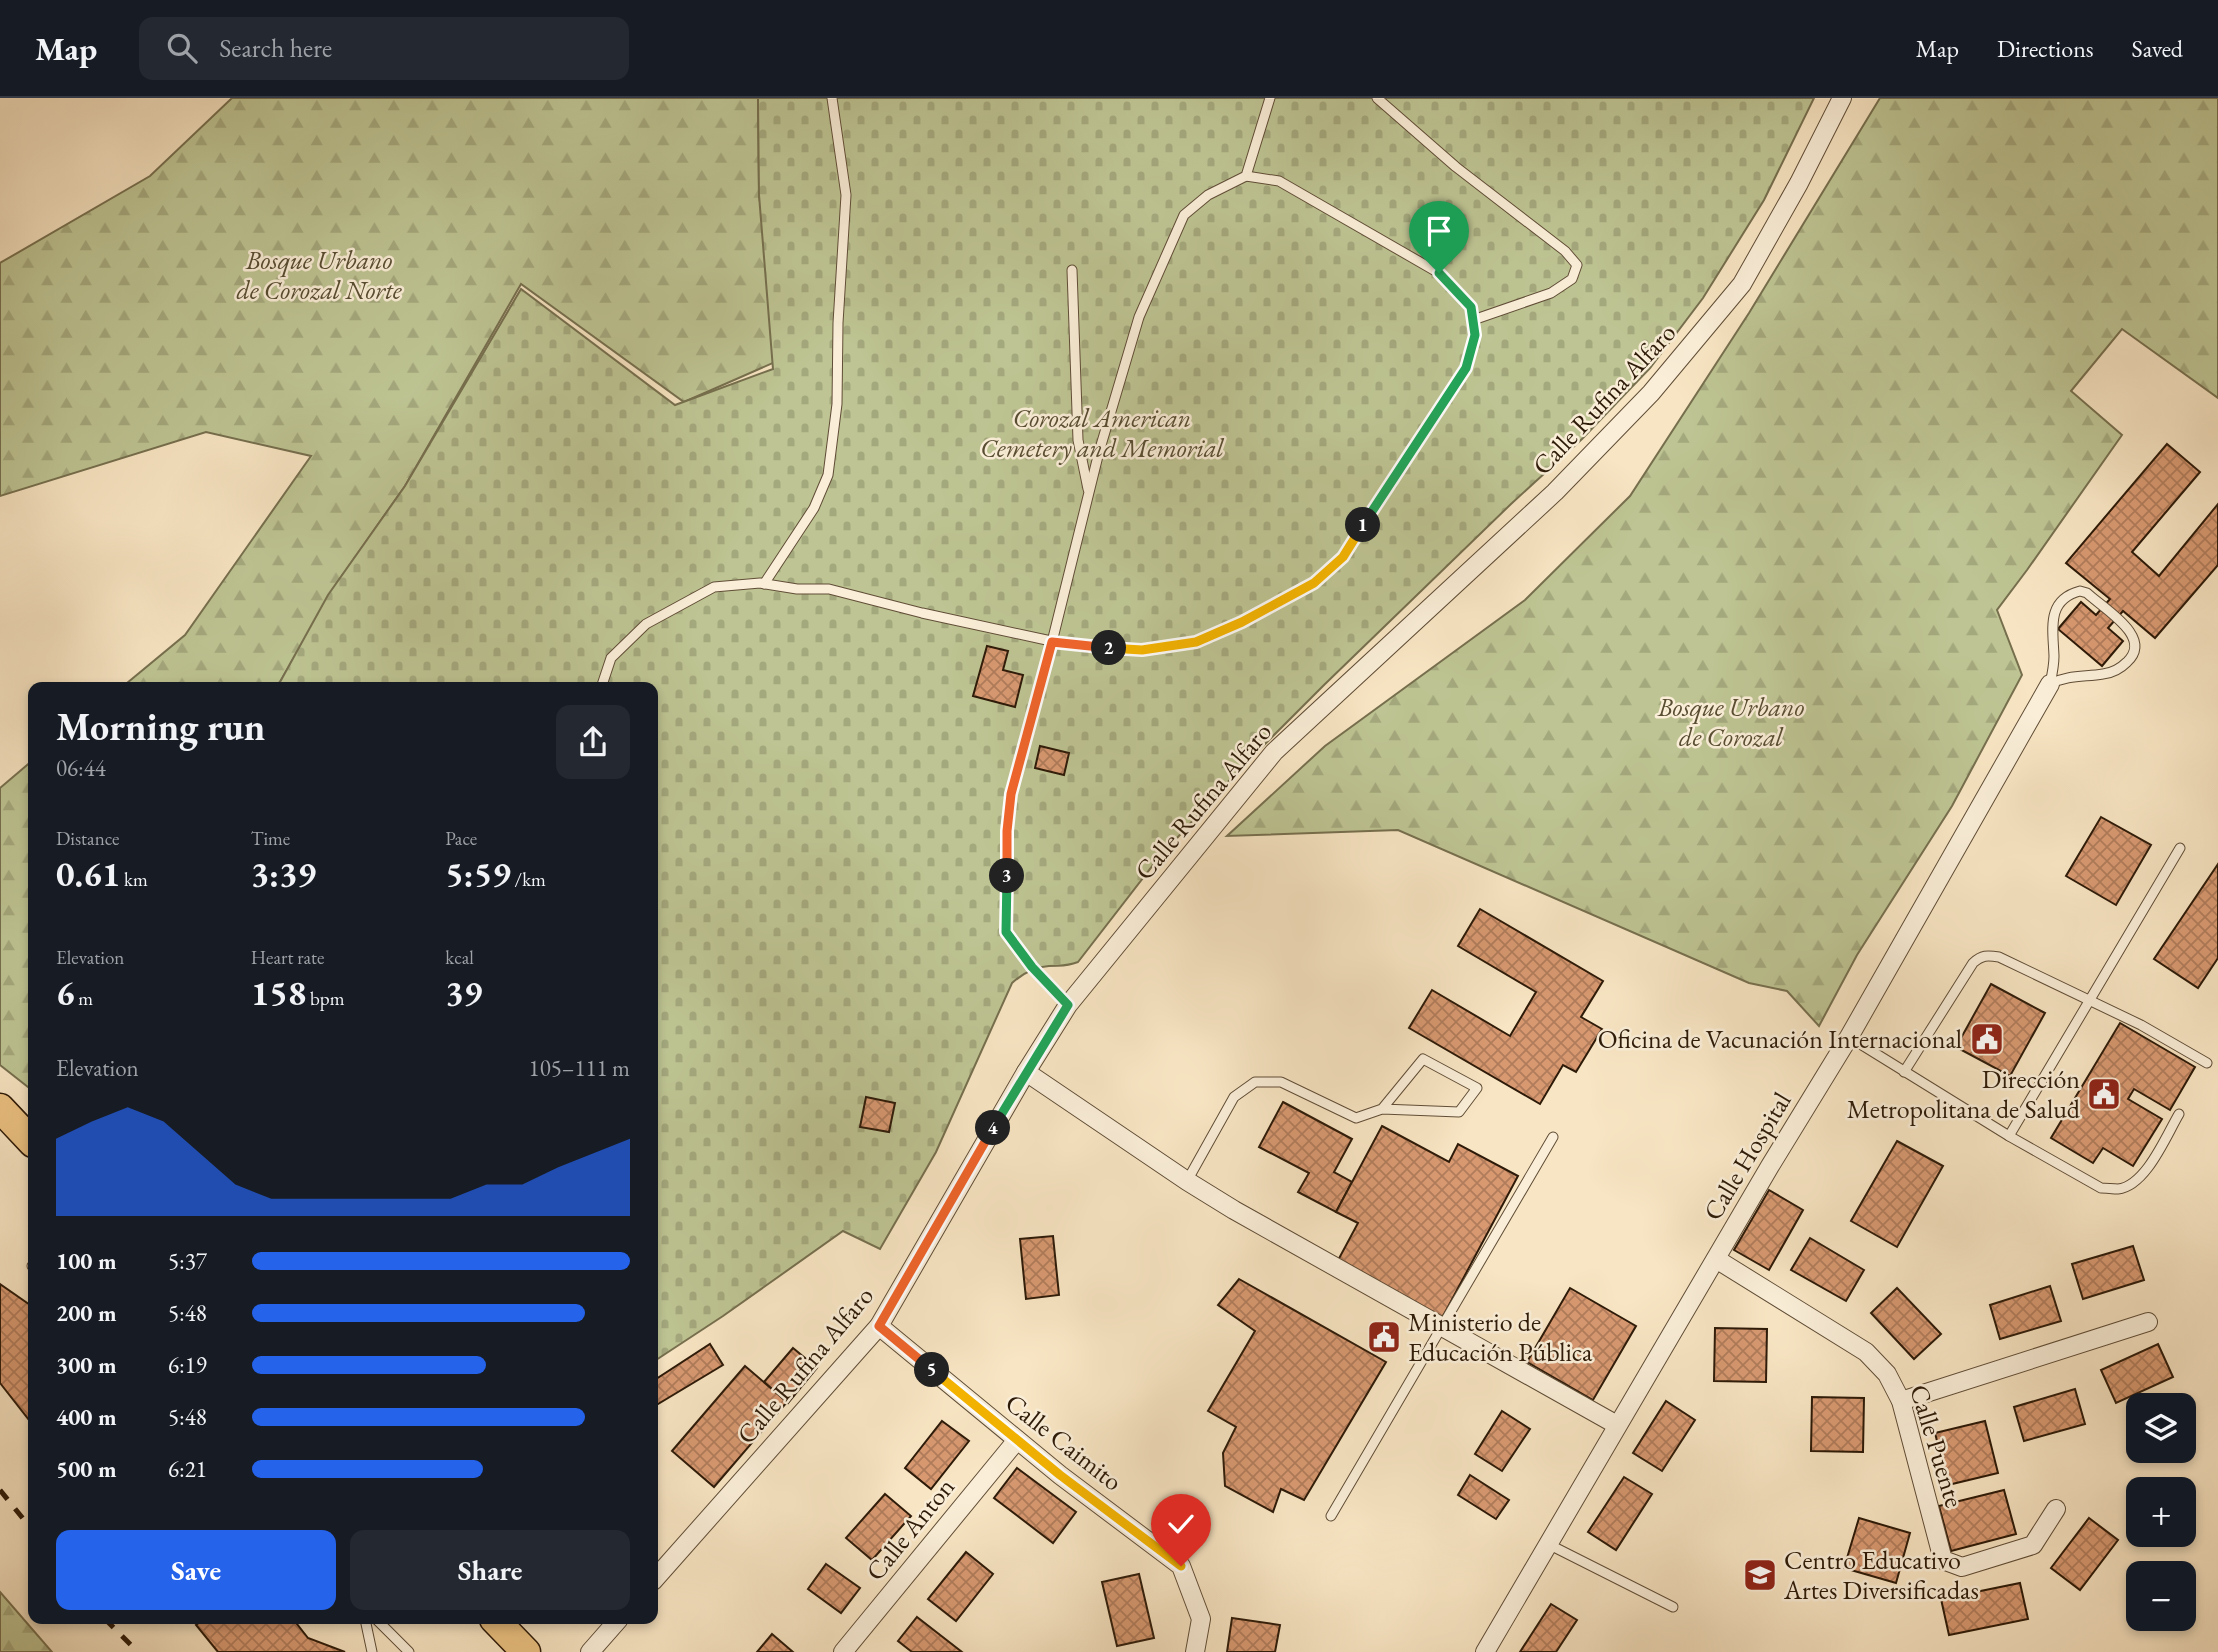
<!DOCTYPE html>
<html lang="en">
<head>
<meta charset="utf-8">
<style>
  body { margin:0; font-family:"EB Garamond",serif; background:#242831; color:#f1f3f6; height:100vh; display:flex; flex-direction:column; font-size:26px; white-space:nowrap }
  * { box-sizing:border-box; margin:0 }
  p { font-size:23px; color:#9ea1a6 }
  .icon { flex:none; width:38px; height:38px; fill:none; stroke:currentColor; stroke-width:2; stroke-linecap:round; stroke-linejoin:round }
  .map { position:relative; flex:1; overflow:hidden }
  .panel { position:absolute; left:28px; top:584px; width:630px; height:942px; display:flex; flex-direction:column; background:#171b24; border-radius:14px; box-shadow:0 4px 10px #0003 }
  .panel>* { flex:none }
  .fabs { position:absolute; left:2126px; top:1295px; display:grid; gap:14px }
  .fabs a { display:grid; place-items:center; width:70px; height:70px; border-radius:14px; background:#171b24; box-shadow:0 4px 10px #0003; font-size:35px }
  .pin { position:absolute; display:grid; place-items:center; width:60px; height:60px; color:#fff; margin:-72px -30px; border-radius:50% 50% 50% 0; rotate:-45deg; box-shadow:0 0 7px #0007 }
  .pin .icon { rotate:45deg }
  .km { position:absolute; width:35px; height:35px; margin:-18px; border-radius:50%; background:#222; color:#fff; font-size:19px; line-height:35px; text-align:center }
  .round { display:grid; place-items:center; flex:none; width:74px; height:74px; border-radius:14px; background:#242831 }
  .head { display:flex; align-items:center; justify-content:space-between; height:119px; padding:0 28px }
  h1 { font-size:38px; font-weight:700; line-height:52px }
  .metrics { display:grid; grid-template-columns:repeat(3,1fr); gap:10px; height:119px; padding:7px 28px }
  .metrics div { display:grid; align-content:center }
  .metrics b { font-size:35px; font-weight:700 }
  .metrics small { font-size:19px; font-weight:400 }
  .metrics p { font-size:19px }
  .chart { height:196px; padding:14px 28px }
  .chart p { display:flex; justify-content:space-between }
  .chart svg { width:100%; height:126px; margin-top:7px; fill:#2563eb; opacity:.7 }
  .cta { display:flex; gap:14px; margin-top:auto; padding:14px 28px }
  .cta a { flex:1; height:80px; border-radius:14px; background:#2563eb; color:#fff; font-size:28px; font-weight:700; line-height:80px; text-align:center }
  .cta a+a { background:#242831; color:#f1f3f6 }
  ul { padding:0 28px; list-style:none; font-size:23px }
  li { display:grid; grid-template-columns:112px 84px 1fr; align-items:center; height:52px }
  li i { height:18px; border-radius:9px; background:#2563eb }
  header { display:flex; align-items:center; gap:42px; box-sizing:border-box; height:98px; padding:0 35px; background:#171b24; border-bottom:2px solid #363941 }
  header strong { font-size:33px }
  nav { display:flex; gap:38px; margin-inline-start:auto; font-size:24px }
  .search { width:490px; height:63px; background:#242831; display:flex; align-items:center; gap:18px; box-sizing:border-box; padding:0 24px; border-radius:14px; color:#9ea1a6; font-size:26px }
  .map>svg:first-child { display:block }
</style>
</head>
<body>
<header>
<strong>Map</strong>
<div class="search"><svg class="icon" aria-label="search" viewBox="0 0 24 24"><circle cx="10" cy="10" r="6"/><path d="M15 15l6 6"/></svg>Search here</div>
<nav><a>Map</a><a>Directions</a><a>Saved</a></nav>
</header>
<div class="map">
<svg width="2218" height="1554" viewBox="0 0 2218 1554">
  <defs>
    <pattern id="forest-firs" width="22" height="20" patternUnits="userSpaceOnUse" patternTransform="scale(1.75)"><rect width="22" height="20" fill="#bec493"/><path d="M5 1l3.5 6h-7zM16 11l3.5 6h-7z" fill="#a4a87d"/></pattern>
    <pattern id="cemetery-stones" width="16" height="16" patternUnits="userSpaceOnUse" patternTransform="scale(1.75)"><rect width="16" height="16" fill="#bec493"/><path d="M2 7V4a2 2 0 0 1 4 0v3zM10 15v-3a2 2 0 0 1 4 0v3z" fill="#a4a87d"/></pattern>
    <pattern id="building-cross-hatch" width="8" height="8" patternUnits="userSpaceOnUse" patternTransform="scale(1.75)"><rect width="8" height="8" fill="#d89971"/><path d="M0 0l8 8M0 8l8-8" fill="none" stroke="#b07c5b"/></pattern>
  </defs>
  <rect width="100%" height="100%" fill="#f8e5c3"/>
  <filter id="stains"><feTurbulence type="fractalNoise" baseFrequency=".00286" numOctaves="4"/><feColorMatrix values="0 0 0 0 .2 0 0 0 0 .09 0 0 0 0 .02 0 0 0 .5 -.17"/></filter>
  <radialGradient id="worn" r=".72"><stop offset=".6" stop-color="#630" stop-opacity="0"/><stop offset="1" stop-color="#630" stop-opacity=".3"/></radialGradient>
  <g fill="url(#forest-firs)" stroke="#766f4e" stroke-width="2">
    <polygon points="232,0 758,0 759,97 782,261 684,304 521,186 405,388 337,485 280,584 271,590 121,590 185,537 311,358 206,334 0,398 0,165 150,78"/>
    <polygon points="1880,0 2218,0 2218,300 2122,231 2071,293 2122,337 2027,472 1997,512 2022,577 1952,708 1857,857 1819,928 1787,893 1749,885 1398,732 1227,738 1325,648 1525,502 1630,398 1749,215"/>
    <polygon points="33,662 33,993 0,967 0,690"/>
    <polygon points="0,1494 52,1554 0,1554"/>
  </g>
  <path fill="url(#cemetery-stones)" stroke="#766f4e" stroke-width="2" d="M758,0H1814L1764,102L1703,200L1650,270L1582,341L1511,406L1324,587L1238,673L1157,762L1078,864C1065,869 1061,867 1049,868C1034,869 1022,876 1012,885L936,1054L880,1151L843,1133L723,1218L653,1264V590H271L280,584L328,497L405,388L521,191L675,307L773,271L759,97Z"/>
  <g fill="url(#building-cross-hatch)" stroke="#2d1a08" stroke-width="2">
    <polygon points="2167,346 2200,374 2132,454 2159,478 2218,406 2218,467 2155,540 2123,513 2108,530 2123,543 2102,568 2058,531 2081,504 2096,517 2110,501 2066,465"/>
    <polygon points="987,548 1008,553 1003,572 1023,577 1015,609 973,598"/>
    <polygon points="1040,648 1069,655 1064,677 1035,670"/>
    <polygon points="2101,719 2151,747 2116,807 2066,778"/>
    <polygon points="2218,766 2218,860 2198,890 2154,861"/>
    <polygon points="1480,811 1603,883 1581,919 1602,931 1576,974 1563,967 1540,1006 1409,930 1432,892 1510,938 1536,894 1458,848"/>
    <polygon points="1991,886 2045,915 2010,978 1956,949"/>
    <polygon points="2120,925 2195,969 2170,1012 2134,991 2128,1001 2162,1021 2133,1068 2103,1050 2093,1065 2051,1040"/>
    <polygon points="866,999 895,1005 889,1034 860,1029"/>
    <polygon points="1283,1004 1352,1041 1334,1074 1352,1084 1336,1114 1298,1094 1309,1075 1259,1049"/>
    <polygon points="1382,1028 1449,1064 1458,1046 1518,1078 1441,1222 1336,1166 1358,1125 1336,1114"/>
    <polygon points="1897,1043 1943,1068 1897,1149 1851,1123"/>
    <polygon points="1769,1092 1803,1112 1769,1172 1734,1152"/>
    <polygon points="1053,1138 1059,1197 1026,1201 1020,1141"/>
    <polygon points="1810,1140 1864,1172 1846,1203 1791,1172"/>
    <polygon points="2133,1148 2144,1182 2083,1201 2072,1166"/>
    <polygon points="1239,1181 1386,1264 1304,1402 1281,1391 1273,1414 1225,1388 1223,1355 1236,1329 1208,1313 1255,1233 1218,1207"/>
    <polygon points="0,1186 33,1209 33,1327 0,1285"/>
    <polygon points="2050,1188 2061,1223 2000,1241 1990,1207"/>
    <polygon points="1570,1190 1636,1228 1593,1302 1527,1264"/>
    <polygon points="1897,1190 1941,1236 1914,1261 1871,1215"/>
    <polygon points="1715,1230 1767,1231 1766,1284 1714,1283"/>
    <polygon points="710,1246 723,1267 653,1309 653,1283"/>
    <polygon points="2158,1246 2173,1279 2116,1305 2101,1272"/>
    <polygon points="793,1250 817,1270 788,1305 764,1284"/>
    <polygon points="745,1268 787,1304 714,1389 672,1353"/>
    <polygon points="2075,1291 2085,1326 2024,1343 2014,1309"/>
    <polygon points="1812,1299 1864,1300 1863,1354 1811,1353"/>
    <polygon points="1666,1303 1695,1322 1662,1373 1633,1355"/>
    <polygon points="1502,1313 1530,1331 1502,1373 1475,1356"/>
    <polygon points="942,1323 969,1343 931,1391 905,1370"/>
    <polygon points="1985,1323 1998,1375 1948,1387 1935,1335"/>
    <polygon points="1017,1370 1076,1414 1053,1445 994,1400"/>
    <polygon points="1470,1377 1509,1402 1496,1421 1458,1397"/>
    <polygon points="1624,1379 1652,1396 1616,1452 1588,1434"/>
    <polygon points="2004,1392 2016,1436 1951,1453 1939,1408"/>
    <polygon points="885,1396 911,1418 872,1462 846,1440"/>
    <polygon points="1859,1420 1910,1435 1896,1485 1844,1470"/>
    <polygon points="2089,1420 2118,1442 2080,1492 2051,1470"/>
    <polygon points="966,1454 993,1476 956,1523 928,1501"/>
    <polygon points="826,1466 860,1490 841,1515 808,1491"/>
    <polygon points="1139,1476 1154,1540 1117,1548 1102,1484"/>
    <polygon points="2020,1485 2028,1521 1949,1537 1941,1501"/>
    <polygon points="1551,1506 1577,1522 1556,1554 1520,1554"/>
    <polygon points="917,1519 962,1554 912,1554 898,1543"/>
    <polygon points="1232,1520 1280,1527 1275,1554 1227,1554"/>
    <polygon points="204,1521 293,1521 308,1540 345,1554 218,1554 196,1527"/>
    <polygon points="772,1536 793,1554 757,1554"/>
  </g>
  <g fill="none" stroke-linecap="round" stroke-linejoin="round">
    <defs>
      <g id="service">
        <polyline points="1377,0 1456,69 1565,153 1577,167 1572,181 1551,195 1473,222"/>
        <polyline points="1072,172 1078,342 1088,391"/>
        <polyline points="764,486 814,410 828,377 837,306 838,225 846,97 832,0"/>
        <path d="M2080,493L2087,495C2104,511 2154,539 2127,564C2120,571 2112,575 2103,576C2084,579 2068,577 2050,586C2052,577 2054,568 2054,558C2053,531 2046,502 2080,493Z"/>
        <polyline points="601,590 611,560 646,526 714,489 760,485 797,491 829,491 922,515 1065,546 1097,550 1142,552 1196,544 1242,524 1314,485 1343,459 1466,270 1475,237 1471,209 1439,175 1279,83 1246,78"/>
        <polyline points="1068,907 1032,869 1006,834 1007,733 1011,696 1052,544 1099,354 1139,219 1184,117 1208,97 1246,78 1270,0"/>
        <path d="M1849,939L2009,1038L2101,1090C2106,1090 2113,1091 2118,1091C2146,1088 2166,1038 2179,1016"/>
        <path d="M1904,974L1973,865C1982,857 1987,857 1999,859L2141,927L2207,965"/>
        <polyline points="2009,1038 2180,750"/>
        <polyline points="1187,1083 1234,999 1255,984 1281,984 1356,1020 1382,1011 1459,1014 1477,990 1423,961 1382,1011"/>
        <polyline points="32,1168 33,1169"/>
        <polyline points="1331,1418 1553,1039"/>
        <polyline points="1548,1446 1673,1509"/>
        <polyline points="365,1521 372,1554"/>
        <polyline points="376,1521 409,1554"/>
      </g>
      <g id="minor">
        <polyline points="1026,974 1187,1083 1234,1112 1617,1327"/>
        <polyline points="1716,1161 1866,1254 1887,1276 1901,1303 1943,1462 1962,1469 2033,1447 2056,1411"/>
        <polyline points="879,1228 1060,1377 1181,1468 1201,1521 1195,1554"/>
        <polyline points="1901,1303 2148,1224"/>
        <polyline points="653,1483 879,1228 1026,974 1068,907 1274,654 1555,394 1651,295 1742,186 1799,85 1842,0"/>
        <polyline points="590,1554 619,1521"/>
        <polyline points="843,1554 1017,1342"/>
        <polyline points="1485,1554 1770,1068 1849,939 2050,586"/>
      </g>
      <g id="primary">
        <polyline points="0,1010 33,1045"/>
        <polyline points="494,1521 526,1554"/>
      </g>
    </defs>
    <use href="#service" stroke="#604d37" stroke-width="11"/>
    <use href="#minor" stroke="#604d37" stroke-width="20"/>
    <use href="#primary" stroke="#2d1a08" stroke-width="31"/>
    <use href="#service" stroke="#faeed8" stroke-width="9"/>
    <use href="#minor" stroke="#faeed8" stroke-width="18"/>
    <use href="#primary" stroke="#ecc282" stroke-width="28"/>
    <g stroke="#2d1a08" stroke-width="5" stroke-dasharray="12 12" stroke-linecap="butt">
      <polyline points="0,1392 33,1433"/>
      <polyline points="105,1521 138,1554"/>
    </g>
  </g>
  <g fill="none" stroke-linecap="round" stroke-linejoin="round">
    <defs>
      <polyline id="split-1" points="1363,427 1466,270 1475,237 1471,209 1439,175"/>
      <polyline id="split-2" points="1109,550 1142,552 1196,544 1242,524 1314,485 1343,459 1363,427"/>
      <polyline id="split-3" points="1007,778 1007,733 1011,696 1052,544 1109,550"/>
      <polyline id="split-4" points="993,1030 1068,907 1032,869 1006,834 1007,778"/>
      <polyline id="split-5" points="932,1272 879,1228 993,1030"/>
      <polyline id="split-6" points="932,1272 1060,1377 1181,1468"/>
    </defs>
    <use href="#split-1" stroke="#fff" stroke-width="14"/>
    <use href="#split-2" stroke="#fff" stroke-width="14"/>
    <use href="#split-3" stroke="#fff" stroke-width="14"/>
    <use href="#split-4" stroke="#fff" stroke-width="14"/>
    <use href="#split-5" stroke="#fff" stroke-width="14"/>
    <use href="#split-6" stroke="#fff" stroke-width="14"/>
    <use href="#split-1" stroke="#22a559" stroke-width="9"/>
    <use href="#split-2" stroke="#f5b400" stroke-width="9"/>
    <use href="#split-3" stroke="#f0652b" stroke-width="9"/>
    <use href="#split-4" stroke="#22a559" stroke-width="9"/>
    <use href="#split-5" stroke="#f0652b" stroke-width="9"/>
    <use href="#split-6" stroke="#f5b400" stroke-width="9"/>
  </g>
  <defs>
    <symbol id="civic-square" viewBox="-11 -11 22 22"><rect x="-9" y="-9" width="18" height="18" rx="4" fill="#8f2418" stroke="#faeed8"/><path d="M-.6-6.5H3V-4.5H.6V-3L4-1V1h2V6H-6V1h2V-1L-.6-3ZM-1.2 2.5V6h2.4V2.5Z" fill="#fff"/></symbol>
    <symbol id="school-square" viewBox="-11 -11 22 22"><rect x="-9" y="-9" width="18" height="18" rx="4" fill="#8f2418" stroke="#faeed8"/><path d="M0-5L7-2L0 1L-7-2ZM-4 1L0 2.5L4 1V4Q0 6-4 4Z" fill="#fff"/></symbol>
  </defs>
  <g fill-rule="evenodd">
    <use href="#civic-square" x="1968" y="922" width="38" height="38"/>
    <use href="#civic-square" x="2085" y="977" width="38" height="38"/>
    <use href="#civic-square" x="1365" y="1220" width="38" height="38"/>
    <use href="#school-square" x="1741" y="1458" width="38" height="38"/>
  </g>
  <g text-anchor="middle" stroke-width="5" stroke-linejoin="round" paint-order="stroke">
    <g font-size="26" font-style="italic" fill="#584d32" stroke="#faeed8">
      <text x="319" y="171">Bosque Urbano<tspan x="319" dy="30">de Corozal Norte</tspan></text>
      <text x="1102" y="329">Corozal American<tspan x="1102" dy="30">Cemetery and Memorial</tspan></text>
      <text x="1731" y="618">Bosque Urbano<tspan x="1731" dy="30">de Corozal</tspan></text>
    </g>
    <g font-size="26" fill="#2d1a08" stroke="#faeed8">
      <text transform="translate(1604 301) rotate(-47)" y="9">Calle Rufina Alfaro</text>
      <text transform="translate(1203 703) rotate(-50)" y="9">Calle Rufina Alfaro</text>
      <text transform="translate(1747 1058) rotate(-59)" y="9">Calle Hospital</text>
      <text transform="translate(805 1267) rotate(-50)" y="9">Calle Rufina Alfaro</text>
      <text transform="translate(1064 1344) rotate(38)" y="9">Calle Caimito</text>
      <text transform="translate(1937 1348) rotate(73)" y="9">Calle Puente</text>
      <text transform="translate(910 1431) rotate(-51)" y="9">Calle Anton</text>
    </g>
    <g font-size="26" fill="#2d1a08" stroke="#faeed8" text-anchor="end">
      <text x="1962" y="950">Oficina de Vacunación Internacional</text>
      <text x="2080" y="990">Dirección<tspan x="2080" dy="30">Metropolitana de Salud</tspan></text>
      <text x="1408" y="1233" text-anchor="start">Ministerio de<tspan x="1408" dy="30">Educación Pública</tspan></text>
      <text x="1784" y="1471" text-anchor="start">Centro Educativo<tspan x="1784" dy="30">Artes Diversificadas</tspan></text>
    </g>
  </g>
  <rect width="100%" height="100%" filter="url(#stains)"/>
  <rect width="100%" height="100%" fill="url(#worn)"/>
</svg>
<div class="fabs">
<a><svg class="icon" aria-label="layers" viewBox="0 0 24 24"><path d="M12 4l9 5-9 5-9-5zM3 14l9 5 9-5"/></svg></a>
<a>+</a>
<a>−</a>
</div>
<div class="pin" style="left:1439px;top:175px;background:#1e9e55"><svg class="icon" aria-label="arrive" viewBox="0 0 24 24"><path d="M6 21V4h12l-3 4 3 4H6"/></svg></div>
<div class="pin" style="left:1181px;top:1468px;background:#d93025"><svg class="icon" aria-label="check" viewBox="0 0 24 24"><path d="M5 12l5 5 9-10"/></svg></div>
<b class="km" style="left:1363px;top:427px">1</b>
<b class="km" style="left:1109px;top:550px">2</b>
<b class="km" style="left:1007px;top:778px">3</b>
<b class="km" style="left:993px;top:1030px">4</b>
<b class="km" style="left:932px;top:1272px">5</b>
<section class="panel">
<div class="head"><div><h1>Morning run</h1><p>06:44</p></div><a class="round"><svg class="icon" aria-label="share" viewBox="0 0 24 24"><path d="M12 15V3M7 8l5-5 5 5M5 13v7h14v-7"/></svg></a></div>
<div class="metrics">
<div><p>Distance</p><b>0.61<small> km</small></b></div>
<div><p>Time</p><b>3:39</b></div>
<div><p>Pace</p><b>5:59<small> /km</small></b></div>
</div>
<div class="metrics">
<div><p>Elevation</p><b>6<small> m</small></b></div>
<div><p>Heart rate</p><b>158<small> bpm</small></b></div>
<div><p>kcal</p><b>39</b></div>
</div>
<div class="chart"><p><span>Elevation</span>105–111 m</p>
<svg viewBox="0 0 160 44" preserveAspectRatio="none"><path d="M0 44V17L10 11L20 6L30 11L40 22L50 33L60 38L70 38L80 38L90 38L100 38L110 38L120 33L130 33L140 27L150 22L160 17V44z"/></svg>
</div>
<ul>
<li><b>100 m</b>5:37<i style="width:100%"></i></li>
<li><b>200 m</b>5:48<i style="width:88%"></i></li>
<li><b>300 m</b>6:19<i style="width:62%"></i></li>
<li><b>400 m</b>5:48<i style="width:88%"></i></li>
<li><b>500 m</b>6:21<i style="width:61%"></i></li>
</ul>
<div class="cta"><a>Save</a><a>Share</a></div>
</section>
</div>
</body>
</html>
